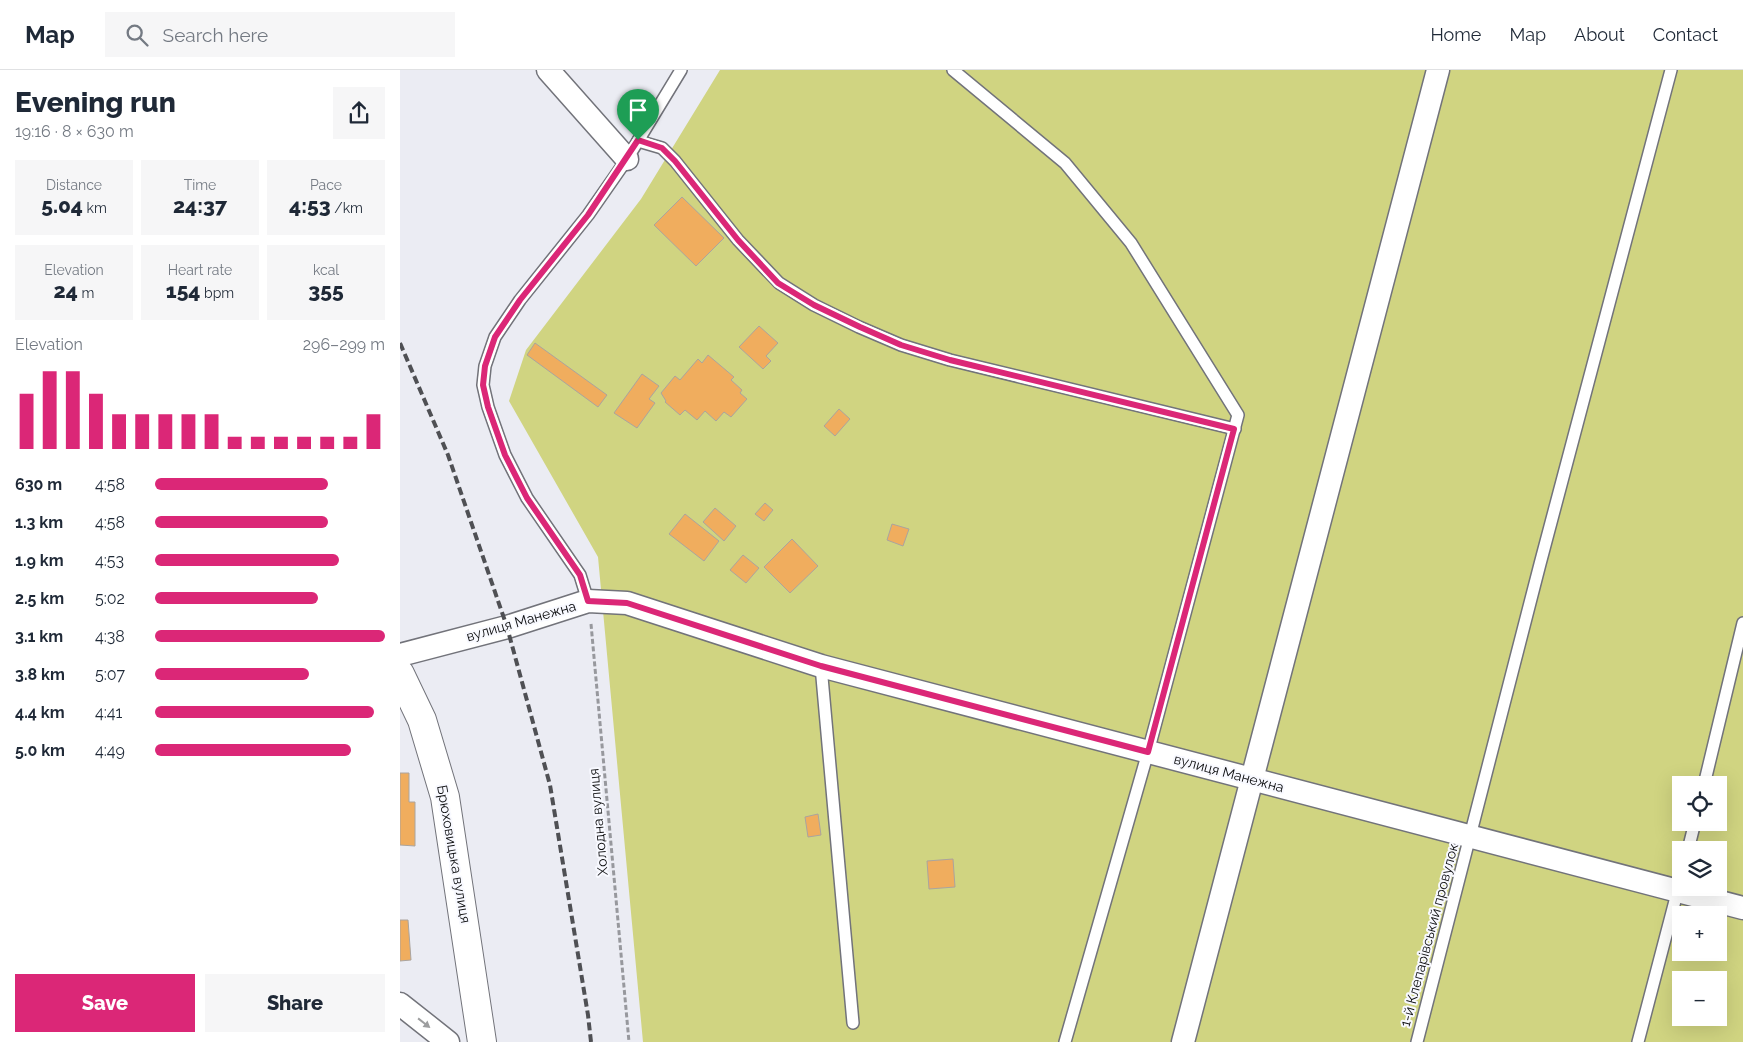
<!DOCTYPE html>
<html lang="en">
<head>
<meta charset="utf-8">
<style>
  body { margin:0; font-family:Raleway,sans-serif; background:#f6f6f7; color:#1f2937; height:100vh; display:flex; flex-direction:column; font-size:19px; white-space:nowrap }
  * { box-sizing:border-box; margin:0 }
  p { font-size:16px; color:#747a83 }
  .icon { flex:none; width:28px; height:28px; fill:none; stroke:currentColor; stroke-width:2; stroke-linecap:round; stroke-linejoin:round }
  .map { position:relative; flex:1; overflow:hidden }
  .side { display:flex; flex-direction:column; background:#fff; width:400px }
  .side>* { flex:none }
  .buttons { position:absolute; left:1272px; top:706px; display:grid; gap:10px }
  .buttons a { display:grid; place-items:center; width:55px; height:55px; border-radius:0px; background:#fff; box-shadow:0 5px 20px #0002; font-size:25px }
  .pin { position:absolute; display:grid; place-items:center; width:42px; height:42px; color:#fff; margin:-51px -21px; border-radius:50% 50% 50% 0; rotate:-45deg; box-shadow:0 0 5px #0007 }
  .pin .icon { rotate:45deg }
  .round { display:grid; place-items:center; flex:none; width:52px; height:52px; border-radius:0px; background:#f6f6f7 }
  .head { display:flex; align-items:center; justify-content:space-between; height:85px; padding:0 15px }
  h1 { font-size:28px; font-weight:800; line-height:38px }
  .stats { display:grid; grid-template-columns:repeat(3,1fr); gap:8px; height:85px; padding:5px 15px }
  .stats div { display:grid; align-content:center; border-radius:0px; background:#f6f6f7; text-align:center }
  .stats b { font-size:21px; font-weight:800 }
  .stats small { font-size:14px; font-weight:400 }
  .stats p { font-size:14px }
  .chart { height:140px; padding:10px 15px }
  .chart p { display:flex; justify-content:space-between }
  .chart svg { width:100%; height:90px; margin-top:5px; stroke:#db2777; stroke-width:6 }
  .action { display:flex; gap:10px; margin-top:auto; padding:10px 15px }
  .action a { flex:1; height:58px; border-radius:0px; background:#db2777; color:#fff; font-size:20px; font-weight:800; line-height:58px; text-align:center }
  .action a+a { background:#f6f6f7; color:#1f2937 }
  ul { padding:0 15px; list-style:none; font-size:16px }
  li { display:grid; grid-template-columns:80px 60px 1fr; align-items:center; height:38px }
  li i { height:12px; border-radius:6px; background:#db2777 }
  header { display:flex; align-items:center; gap:30px; box-sizing:border-box; height:70px; padding:0 25px; background:#fff; border-bottom:1px solid #e0e1e3 }
  header strong { font-size:24px }
  nav { display:flex; gap:28px; margin-inline-start:auto; font-size:18px }
  .search { width:350px; height:45px; background:#f6f6f7; display:flex; align-items:center; gap:12px; box-sizing:border-box; padding:0 18px; border-radius:0px; color:#747a83; font-size:19px }
  main { display:flex; flex:1; min-height:0 }
  .map>svg:first-child { display:block }
</style>
</head>
<body>
<header>
<strong>Map</strong>
<div class="search"><svg class="icon" aria-label="search" viewBox="0 0 24 24"><circle cx="10" cy="10" r="6"/><path d="M15 15l6 6"/></svg>Search here</div>
<nav><a>Home</a><a>Map</a><a>About</a><a>Contact</a></nav>
</header>
<main>
<section class="side">
<div class="head"><div><h1>Evening run</h1><p>19:16 · 8 × 630 m</p></div><a class="round"><svg class="icon" aria-label="share" viewBox="0 0 24 24"><path d="M12 15V3M7 8l5-5 5 5M5 13v7h14v-7"/></svg></a></div>
<div class="stats">
<div><p>Distance</p><b>5.04<small> km</small></b></div>
<div><p>Time</p><b>24:37</b></div>
<div><p>Pace</p><b>4:53<small> /km</small></b></div>
</div>
<div class="stats">
<div><p>Elevation</p><b>24<small> m</small></b></div>
<div><p>Heart rate</p><b>154<small> bpm</small></b></div>
<div><p>kcal</p><b>355</b></div>
</div>
<div class="chart"><p><span>Elevation</span>296–299 m</p>
<svg viewBox="0 0 160 44" preserveAspectRatio="none"><path d="M5 44V17M15 44V6M25 44V6M35 44V17M45 44V27M55 44V27M65 44V27M75 44V27M85 44V27M95 44V38M105 44V38M115 44V38M125 44V38M135 44V38M145 44V38M155 44V27"/></svg>
</div>
<ul>
<li><b>630 m</b>4:58<i style="width:75%"></i></li>
<li><b>1.3 km</b>4:58<i style="width:75%"></i></li>
<li><b>1.9 km</b>4:53<i style="width:80%"></i></li>
<li><b>2.5 km</b>5:02<i style="width:71%"></i></li>
<li><b>3.1 km</b>4:38<i style="width:100%"></i></li>
<li><b>3.8 km</b>5:07<i style="width:67%"></i></li>
<li><b>4.4 km</b>4:41<i style="width:95%"></i></li>
<li><b>5.0 km</b>4:49<i style="width:85%"></i></li>
</ul>
<div class="action"><a>Save</a><a>Share</a></div>
</section>
<div class="map">
<svg width="1343" height="972" viewBox="0 0 1343 972">
  <rect width="100%" height="100%" fill="#ebecf3"/>
  <path fill="#d0d481" fill-rule="evenodd" d="M320,0H1343V972H243L198,487L109,331L126,280L241,129ZM1281,715H1319V752H1281ZM1281,780H1319V818H1281ZM1281,845H1319V882H1281ZM1281,910H1319V948H1281Z"/>
  <g fill="#f0ad5e" stroke="#aaa49f">
    <polygon points="282,127 324,168 296,196 254,155"/>
    <polygon points="359,256 378,273 366,286 371,291 363,299 339,277"/>
    <polygon points="135,273 207,325 198,337 127,285"/>
    <polygon points="308,285 334,307 331,310 342,320 340,323 347,329 331,347 324,342 316,351 305,341 297,350 285,340 280,345 265,332 266,331 261,323 275,306 280,310 298,289 302,293"/>
    <polygon points="242,304 259,316 249,329 255,333 237,358 214,343"/>
    <polygon points="439,339 450,349 435,366 424,356"/>
    <polygon points="365,433 373,440 364,451 355,444"/>
    <polygon points="315,438 336,456 324,471 303,452"/>
    <polygon points="285,444 319,471 304,491 269,464"/>
    <polygon points="492,454 509,459 503,476 487,470"/>
    <polygon points="392,469 418,496 390,523 364,497"/>
    <polygon points="343,485 359,498 346,513 330,500"/>
    <polygon points="0,703 9,703 9,732 15,732 15,776 0,775"/>
    <polygon points="418,744 421,765 408,767 405,747"/>
    <polygon points="553,789 555,817 529,819 527,791"/>
    <polygon points="0,850 8,850 11,890 0,891"/>
  </g>
  <g fill="none" stroke-linecap="round" stroke-linejoin="round">
    <defs>
      <g id="service">
        <polyline points="553,0 665,93 731,173 838,345 748,682 665,972"/>
        <polyline points="238,71 262,78 275,91 338,170 379,213 414,235 459,257 501,275 550,290 835,359"/>
        <polyline points="188,531 180,505 127,428 105,385 88,337 83,315 85,296 95,267 120,230 188,145 227,89 281,0"/>
        <polyline points="421,596 453,953"/>
        <polyline points="1304,715 1343,553"/>
        <polyline points="1288,780 1295,752"/>
        <polyline points="1017,972 1140,494 1271,0"/>
        <polyline points="1238,972 1281,808"/>
      </g>
      <g id="minor">
        <polyline points="148,0 227,89"/>
        <polyline points="0,585 107,557 188,531 227,533 421,596 1343,838"/>
        <polyline points="0,934 48,972"/>
        <polyline points="783,972 1038,0"/>
      </g>
      <polyline id="secondary" points="0,604 22,650 45,727 82,972"/>
    </defs>
    <use href="#service" stroke="#72737a" stroke-width="14"/>
    <use href="#minor" stroke="#72737a" stroke-width="25"/>
    <use href="#secondary" stroke="#72737a" stroke-width="30"/>
    <polyline stroke="#97989d" stroke-width="3" stroke-dasharray="5 2.5" stroke-linecap="butt" points="191,554 229,972"/>
    <use href="#service" stroke="#fff" stroke-width="11"/>
    <use href="#minor" stroke="#fff" stroke-width="22"/>
    <use href="#secondary" stroke="#fff" stroke-width="28"/>
    <polyline stroke="#4f5054" stroke-width="4" stroke-dasharray="8 4" stroke-linecap="butt" points="0,273 48,385 107,557 150,715 188,945 191,972"/>
  </g>
  <defs><path id="oneway-solid" d="M-6-.8H1V-3.2L6.5 0L1 3.2V.8H-6Z" transform="scale(1.25)"/></defs>
  <use fill="#9d9e9f" href="#oneway-solid" transform="translate(24 953) rotate(38)"/>
  <g fill="none" stroke-linecap="round" stroke-linejoin="round">
    <defs>
      <polygon id="route" points="238,70 262,78 275,91 338,170 378,213 414,235 460,257 501,275 550,290 834,359 748,682 421,596 227,533 188,531 180,505 127,428 105,385 88,337 83,315 85,296 95,267 120,230 188,145"/>
    </defs>
    <use href="#route" stroke="#fff" stroke-width="10"/>
    <use href="#route" stroke="#db2777" stroke-width="6"/>
  </g>
  <g text-anchor="middle" stroke-width="4" stroke-linejoin="round" paint-order="stroke">
    <g font-size="14" fill="#0b0c0e" stroke="#f8f9ff">
      <text transform="translate(121 551) rotate(-16)" y="5">вулиця Манежна</text>
      <text transform="translate(829 703) rotate(15)" y="5">вулиця Манежна</text>
      <text transform="translate(198 752) rotate(-95)" y="5">Холодна вулиця</text>
      <text transform="translate(54 784) rotate(80)" y="5">Брюховицька вулиця</text>
      <text transform="translate(1029 865) rotate(-75)" y="5">1-й Клепарівський провулок</text>
    </g>
  </g>
</svg>
<div class="buttons">
<a><svg class="icon" aria-label="locate" viewBox="0 0 24 24"><circle cx="12" cy="12" r="6"/><path d="M12 2v4M12 18v4M2 12h4M18 12h4"/></svg></a>
<a><svg class="icon" aria-label="layers" viewBox="0 0 24 24"><path d="M12 4l9 5-9 5-9-5zM3 14l9 5 9-5"/></svg></a>
<a>+</a>
<a>−</a>
</div>
<div class="pin" style="left:238px;top:70px;background:#1e9e55"><svg class="icon" aria-label="arrive" viewBox="0 0 24 24"><path d="M6 21V4h12l-3 4 3 4H6"/></svg></div>
</div>
</main>
</body>
</html>
